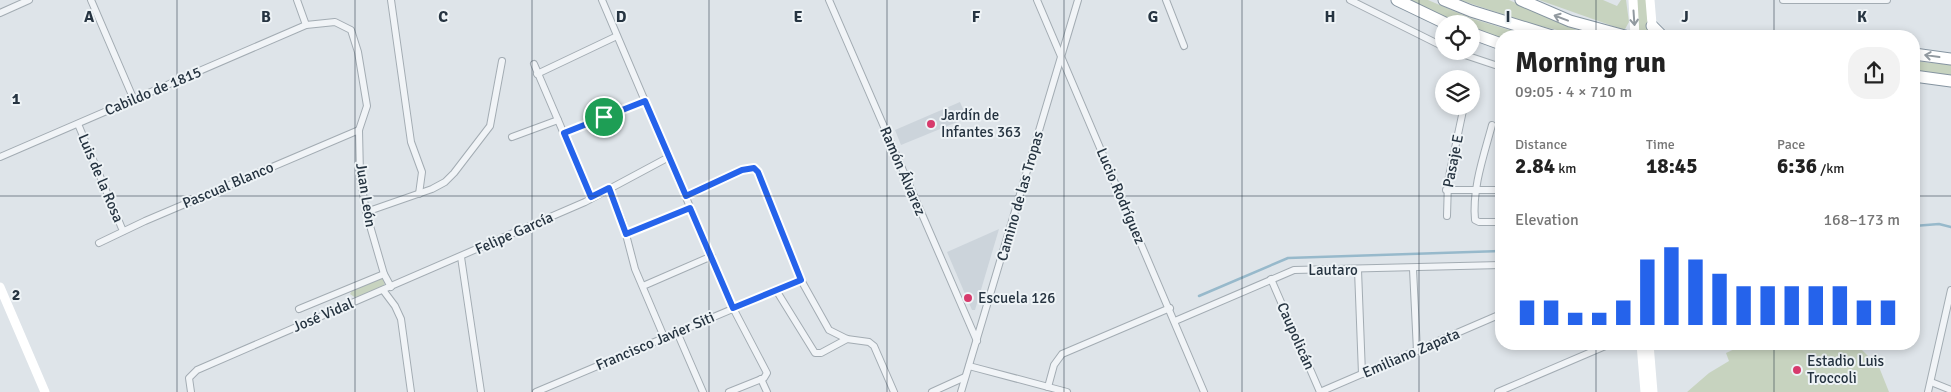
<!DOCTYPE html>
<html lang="en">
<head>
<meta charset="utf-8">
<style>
  body { margin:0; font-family:Signika,sans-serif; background:#f2f2f2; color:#222; height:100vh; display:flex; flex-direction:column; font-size:19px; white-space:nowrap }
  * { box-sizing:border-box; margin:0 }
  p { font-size:16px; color:#767676 }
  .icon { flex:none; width:28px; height:28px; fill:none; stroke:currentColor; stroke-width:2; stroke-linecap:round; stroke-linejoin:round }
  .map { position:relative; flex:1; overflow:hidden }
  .panel { position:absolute; left:1495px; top:30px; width:425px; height:320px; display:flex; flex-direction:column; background:#fff; border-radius:20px; box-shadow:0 2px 8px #0003 }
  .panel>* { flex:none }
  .controls { position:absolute; left:1435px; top:15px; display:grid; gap:10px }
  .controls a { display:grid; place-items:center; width:45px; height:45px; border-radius:50%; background:#fff; box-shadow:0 2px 8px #0003; font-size:25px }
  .pin { position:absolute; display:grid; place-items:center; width:42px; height:42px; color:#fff; margin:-21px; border:2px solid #fff; border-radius:50%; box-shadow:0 1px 5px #0007 }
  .round { display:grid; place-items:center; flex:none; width:52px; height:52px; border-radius:20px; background:#f2f2f2 }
  .headline { display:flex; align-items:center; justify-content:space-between; height:85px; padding:0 20px }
  h1 { font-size:28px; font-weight:700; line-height:38px }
  .figures { display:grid; grid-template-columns:repeat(3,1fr); gap:8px; height:85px; padding:5px 20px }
  .figures div { display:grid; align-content:center }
  .figures b { font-size:21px; font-weight:700 }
  .figures small { font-size:14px; font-weight:400 }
  .figures p { font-size:14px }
  .chart { height:140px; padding:10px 20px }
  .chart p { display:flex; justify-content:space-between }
  .chart svg { width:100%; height:90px; margin-top:5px; stroke:#2563eb; stroke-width:6 }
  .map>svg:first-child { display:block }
</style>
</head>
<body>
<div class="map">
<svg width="1951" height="392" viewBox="0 0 1951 392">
  <rect width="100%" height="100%" fill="#dee4e9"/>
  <g fill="#ccd4db">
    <polygon points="960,102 967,118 901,145 895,130"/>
    <polygon points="999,229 975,310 972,310 947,252"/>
  </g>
  <g fill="#c7d3bf">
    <polygon points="1406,0 1428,0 1470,18 1529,36 1501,38 1471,28 1471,24 1460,24"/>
    <polygon points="1460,0 1509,0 1588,35 1582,36 1532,24"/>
    <polygon points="1539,0 1603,0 1617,6 1621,0 1626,0 1629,22 1625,29 1621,29"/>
    <polygon points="1636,0 1647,0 1650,35 1639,33"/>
    <polygon points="1914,61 1951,65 1951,75 1914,71"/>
    <polygon points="382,278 386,281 383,287 356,298 350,294 353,289"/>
    <polygon points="1745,344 1762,344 1763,346 1769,344 1856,344 1879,367 1889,392 1687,392 1709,373 1729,361 1726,353"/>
  </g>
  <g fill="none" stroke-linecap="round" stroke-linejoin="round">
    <g stroke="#97b9cb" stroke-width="2.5">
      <polyline points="1914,226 1939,224 1951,227"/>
      <polyline points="1199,296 1288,258 1501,251"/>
    </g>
    <defs>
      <g id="street">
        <polyline points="91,0 134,100"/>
        <polyline points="297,0 306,25"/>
        <polyline points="391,0 411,142 422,172 419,194"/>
        <polyline points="602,0 733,308 767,373 764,378 729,392"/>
        <polyline points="829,0 977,341"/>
        <polyline points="1037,0 1204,392"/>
        <polyline points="1166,0 1184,46"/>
        <polyline points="1350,0 1444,47"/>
        <polyline points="1783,0 1887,0"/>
        <polyline points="0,13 29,0"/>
        <polyline points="1453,51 1501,67"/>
        <polyline points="534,64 591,197"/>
        <polyline points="537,74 617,36"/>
        <polyline points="78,124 123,231"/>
        <path d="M1492,125C1484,155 1472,188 1475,220L1479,222H1501"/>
        <polyline points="564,133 645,101"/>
        <polyline points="512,137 558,120"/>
        <polyline points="0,157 306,25 335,22 351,30 358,52 367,106 359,130 360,175 366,212 384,274 391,287"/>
        <polyline points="609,188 623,223 635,269 664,337"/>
        <polyline points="1446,190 1501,190"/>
        <polyline points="686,196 741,170 754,168 758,173 801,280 829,330 847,339 869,342 874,346 894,392"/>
        <polyline points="366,212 432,189 445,182 454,173 490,126 502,61"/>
        <polyline points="1447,216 1448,181 1464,106"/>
        <polyline points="626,234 691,208"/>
        <polyline points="99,243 145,221 359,130"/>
        <polyline points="461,257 481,392"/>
        <polyline points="1413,269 1417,351"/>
        <polyline points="1358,270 1362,374"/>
        <polyline points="1271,279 1320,392"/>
        <polyline points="643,286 712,256"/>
        <polyline points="383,290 395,306 401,319 411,392"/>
        <polyline points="776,290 815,353 821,353 847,339"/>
        <polyline points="299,309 384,274"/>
        <polyline points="1175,321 1294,270 1501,265"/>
        <polyline points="677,332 703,392"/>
        <polyline points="969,366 1067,392"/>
        <polyline points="761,379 767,392"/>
        <polyline points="1931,382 1951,390"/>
        <polyline points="1048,387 1054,365 1062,354 1170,308"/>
        <polyline points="191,392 189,378 197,370 585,202 669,157"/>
        <polyline points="536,392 801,280"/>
        <polyline points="932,392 965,377"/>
        <polyline points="961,392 1078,0"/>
        <polyline points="1320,392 1501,314"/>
        <polyline points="1498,392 1610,344"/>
        <polyline points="1928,392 1951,290"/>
      </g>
      <g id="highway">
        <polyline points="1397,0 1447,24"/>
        <polyline points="1444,0 1471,11 1552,36"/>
        <polyline points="1521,0 1570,21 1625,36"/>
        <polyline points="1652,26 1662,36"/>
        <polyline points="1471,33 1501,44"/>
        <polyline points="1914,54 1951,59"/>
        <polyline points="1914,76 1951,81"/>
      </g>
    </defs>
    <use href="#street" stroke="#a3acb3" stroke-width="8"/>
    <use href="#highway" stroke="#8594a0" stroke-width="13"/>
    <use href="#street" stroke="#f1f4f7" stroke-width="6"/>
    <g stroke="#fff" stroke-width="9">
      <polyline points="1633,0 1635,36"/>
      <polyline points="1650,0 1653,36"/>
      <polyline points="0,287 45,392"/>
      <polyline points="1641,344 1645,392"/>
      <polyline points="1649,344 1653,392"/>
    </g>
    <use href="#highway" stroke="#fff" stroke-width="11"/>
  </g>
  <defs><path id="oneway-shaft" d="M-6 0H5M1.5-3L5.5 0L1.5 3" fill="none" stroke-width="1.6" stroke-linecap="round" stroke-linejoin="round" transform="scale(1.25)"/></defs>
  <g stroke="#929aa0">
    <use href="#oneway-shaft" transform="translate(1561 18) rotate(-159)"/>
    <use href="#oneway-shaft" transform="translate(1634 18) rotate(86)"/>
    <use href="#oneway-shaft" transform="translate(1932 56) rotate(-172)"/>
  </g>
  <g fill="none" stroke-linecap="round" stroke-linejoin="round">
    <defs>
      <polygon id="route" points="645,101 686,196 742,170 754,168 758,172 801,280 733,308 690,208 626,234 609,188 591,197 564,133"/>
    </defs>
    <use href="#route" stroke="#fff" stroke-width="10"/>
    <use href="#route" stroke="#2563eb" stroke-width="6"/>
  </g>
  <path fill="none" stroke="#263441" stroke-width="1" stroke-opacity="0.55" d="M177,0V392M355,0V392M532,0V392M709,0V392M887,0V392M1064,0V392M1242,0V392M1419,0V392M1596,0V36M1774,0V36M0,196H1501M1914,196H1951M1596,344V392M1774,344V392"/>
  <g fill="#d73a6c" stroke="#eef3f6" stroke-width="2">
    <circle cx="931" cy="124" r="5"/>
    <circle cx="968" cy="298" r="5"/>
    <circle cx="1797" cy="370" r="5"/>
  </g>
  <g text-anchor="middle" stroke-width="4" stroke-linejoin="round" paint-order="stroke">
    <g font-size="15" fill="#263441" stroke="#eef3f6">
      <text transform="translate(153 91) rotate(-23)" y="5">Cabildo de 1815</text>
      <text transform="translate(1453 161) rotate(-79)" y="5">Pasaje E</text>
      <text transform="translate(903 171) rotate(67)" y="5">Ramón Álvarez</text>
      <text transform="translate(101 178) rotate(67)" y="5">Luis de la Rosa</text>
      <text transform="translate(228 185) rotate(-23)" y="5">Pascual Blanco</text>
      <text transform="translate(366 195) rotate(81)" y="5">Juan León</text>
      <text transform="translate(1020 196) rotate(-74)" y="5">Camino de las Tropas</text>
      <text transform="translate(1121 196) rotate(67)" y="5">Lucio Rodríguez</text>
      <text transform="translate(514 233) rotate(-24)" y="5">Felipe García</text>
      <text x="1333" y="275">Lautaro</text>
      <text transform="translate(323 315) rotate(-23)" y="5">José Vidal</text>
      <text transform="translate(1296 336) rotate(66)" y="5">Caupolicán</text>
      <text transform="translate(655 341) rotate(-23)" y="5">Francisco Javier Siti</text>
      <text transform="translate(1411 353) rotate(-23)" y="5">Emiliano Zapata</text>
    </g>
    <g font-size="15" fill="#263441" stroke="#eef3f6" text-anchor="start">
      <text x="941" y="120">Jardín de<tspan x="941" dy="17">Infantes 363</tspan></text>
      <text x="978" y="303">Escuela 126</text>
      <text x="1807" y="366">Estadio Luis<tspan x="1807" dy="17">Troccoli</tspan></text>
    </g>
  </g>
  <g font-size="16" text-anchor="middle" font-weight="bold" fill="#263441" stroke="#eef3f6" stroke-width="4" stroke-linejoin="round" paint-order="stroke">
    <text x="89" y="22">A</text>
    <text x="266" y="22">B</text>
    <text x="443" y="22">C</text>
    <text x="621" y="22">D</text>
    <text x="798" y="22">E</text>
    <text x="976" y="22">F</text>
    <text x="1153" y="22">G</text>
    <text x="1330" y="22">H</text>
    <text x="1508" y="22">I</text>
    <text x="1685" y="22">J</text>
    <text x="1862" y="22">K</text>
    <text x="16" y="104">1</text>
    <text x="16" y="300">2</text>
  </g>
</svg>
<div class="controls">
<a><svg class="icon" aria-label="locate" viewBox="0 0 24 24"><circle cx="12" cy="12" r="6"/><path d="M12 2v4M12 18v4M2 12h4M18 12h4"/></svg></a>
<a><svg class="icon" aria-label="layers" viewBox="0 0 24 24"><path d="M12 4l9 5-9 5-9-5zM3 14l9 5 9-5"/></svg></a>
</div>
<div class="pin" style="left:604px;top:117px;background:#1e9e55"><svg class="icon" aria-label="arrive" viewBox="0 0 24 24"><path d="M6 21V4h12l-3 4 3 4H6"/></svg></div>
<section class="panel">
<div class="headline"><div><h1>Morning run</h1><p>09:05 · 4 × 710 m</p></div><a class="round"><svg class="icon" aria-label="share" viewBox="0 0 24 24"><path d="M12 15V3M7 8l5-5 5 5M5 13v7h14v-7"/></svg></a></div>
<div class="figures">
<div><p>Distance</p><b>2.84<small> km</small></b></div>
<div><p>Time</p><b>18:45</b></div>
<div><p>Pace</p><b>6:36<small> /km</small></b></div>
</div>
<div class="chart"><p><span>Elevation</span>168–173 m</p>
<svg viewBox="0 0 160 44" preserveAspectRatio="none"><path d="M5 44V32M15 44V32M25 44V38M35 44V38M45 44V32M55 44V12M65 44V6M75 44V12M85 44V19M95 44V25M105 44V25M115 44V25M125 44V25M135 44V25M145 44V32M155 44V32"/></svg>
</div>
</section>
</div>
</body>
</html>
